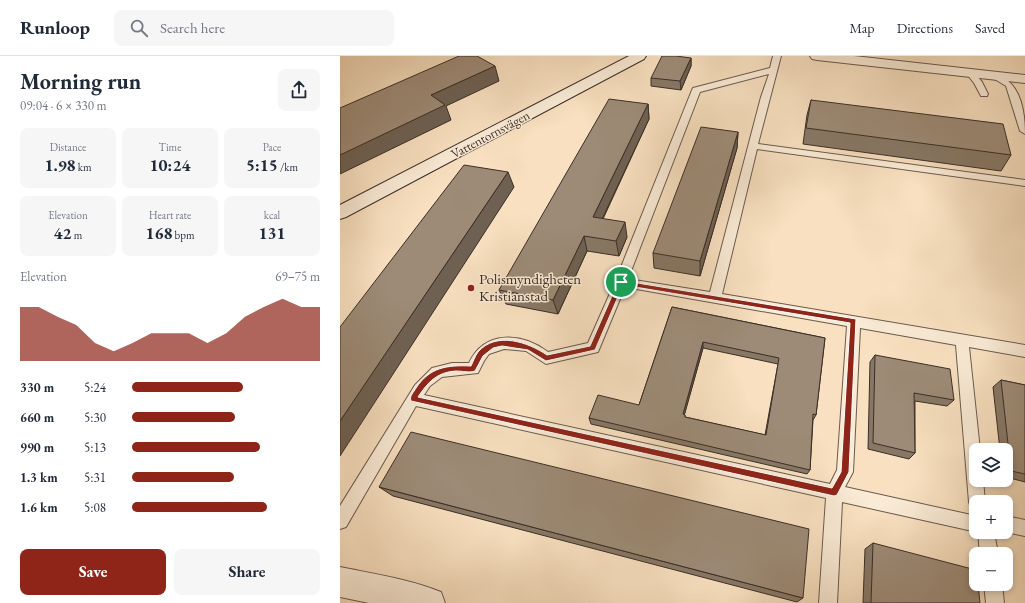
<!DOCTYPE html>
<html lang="en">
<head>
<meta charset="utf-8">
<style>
  body { margin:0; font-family:"EB Garamond",serif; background:#f6f6f7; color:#1f2937; height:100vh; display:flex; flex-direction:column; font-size:15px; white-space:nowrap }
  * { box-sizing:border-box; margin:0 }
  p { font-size:13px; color:#747a83 }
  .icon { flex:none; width:22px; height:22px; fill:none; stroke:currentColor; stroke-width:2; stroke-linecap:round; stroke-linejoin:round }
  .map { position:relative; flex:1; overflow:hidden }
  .side { display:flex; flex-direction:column; background:#fff; width:340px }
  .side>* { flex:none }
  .buttons { position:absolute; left:629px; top:387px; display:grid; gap:8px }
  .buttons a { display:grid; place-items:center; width:44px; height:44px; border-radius:8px; background:#fff; box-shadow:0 2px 6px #0003; font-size:20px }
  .pin { position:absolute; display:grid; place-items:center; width:34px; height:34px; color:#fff; margin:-17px; border:2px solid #fff; border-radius:50%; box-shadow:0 1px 4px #0007 }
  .round { display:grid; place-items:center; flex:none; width:42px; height:42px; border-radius:8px; background:#f6f6f7 }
  .summary { display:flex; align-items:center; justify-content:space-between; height:68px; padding:0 20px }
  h1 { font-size:22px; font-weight:700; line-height:30px }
  .stats { display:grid; grid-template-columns:repeat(3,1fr); gap:6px; height:68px; padding:4px 20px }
  .stats div { display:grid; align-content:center; border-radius:8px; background:#f6f6f7; text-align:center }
  .stats b { font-size:17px; font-weight:700 }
  .stats small { font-size:11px; font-weight:400 }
  .stats p { font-size:11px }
  .chart { height:112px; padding:8px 20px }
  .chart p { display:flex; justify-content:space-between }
  .chart svg { width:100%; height:72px; margin-top:4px; fill:#8f2418; opacity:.7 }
  .button { display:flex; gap:8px; margin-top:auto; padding:8px 20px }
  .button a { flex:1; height:46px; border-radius:8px; background:#8f2418; color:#fff; font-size:16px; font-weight:700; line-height:46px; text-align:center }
  .button a+a { background:#f6f6f7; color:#1f2937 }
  ul { padding:0 20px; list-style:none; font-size:13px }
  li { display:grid; grid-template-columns:64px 48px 1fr; align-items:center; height:30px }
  li i { height:10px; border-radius:5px; background:#8f2418 }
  header { display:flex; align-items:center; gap:24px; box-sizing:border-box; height:56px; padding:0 20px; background:#fff; border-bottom:1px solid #e0e1e3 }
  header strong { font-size:19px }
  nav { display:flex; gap:22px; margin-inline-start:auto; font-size:14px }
  .search { width:280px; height:36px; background:#f6f6f7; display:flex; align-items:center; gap:10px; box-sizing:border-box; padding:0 14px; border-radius:8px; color:#747a83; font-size:15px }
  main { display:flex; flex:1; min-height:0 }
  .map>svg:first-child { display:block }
</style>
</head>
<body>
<header>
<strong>Runloop</strong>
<div class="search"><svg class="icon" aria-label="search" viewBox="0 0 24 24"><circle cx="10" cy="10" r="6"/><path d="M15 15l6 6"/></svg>Search here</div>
<nav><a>Map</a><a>Directions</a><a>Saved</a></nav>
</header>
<main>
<section class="side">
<div class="summary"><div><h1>Morning run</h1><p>09:04 · 6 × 330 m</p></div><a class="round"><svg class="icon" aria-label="share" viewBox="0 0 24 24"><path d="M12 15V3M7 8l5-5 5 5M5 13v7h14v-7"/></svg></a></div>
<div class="stats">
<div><p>Distance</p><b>1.98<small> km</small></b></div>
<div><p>Time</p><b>10:24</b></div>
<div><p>Pace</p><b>5:15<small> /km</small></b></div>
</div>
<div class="stats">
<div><p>Elevation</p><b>42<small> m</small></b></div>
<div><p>Heart rate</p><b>168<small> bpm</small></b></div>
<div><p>kcal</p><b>131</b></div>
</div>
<div class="chart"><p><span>Elevation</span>69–75 m</p>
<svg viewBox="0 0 160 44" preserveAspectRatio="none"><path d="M0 44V11L10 11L20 17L30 22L40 33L50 38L60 33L70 27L80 27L90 27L100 33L110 27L120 17L130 11L140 6L150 11L160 11V44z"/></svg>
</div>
<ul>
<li><b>330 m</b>5:24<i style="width:59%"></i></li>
<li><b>660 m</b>5:30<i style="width:55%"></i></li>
<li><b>990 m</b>5:13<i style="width:68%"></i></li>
<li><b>1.3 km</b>5:31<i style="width:54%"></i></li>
<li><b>1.6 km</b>5:08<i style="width:72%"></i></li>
</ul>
<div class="button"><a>Save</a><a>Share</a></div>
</section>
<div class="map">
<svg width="685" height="547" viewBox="0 0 685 547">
  <rect width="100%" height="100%" fill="#f8e0c0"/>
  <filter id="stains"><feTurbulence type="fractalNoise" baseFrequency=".005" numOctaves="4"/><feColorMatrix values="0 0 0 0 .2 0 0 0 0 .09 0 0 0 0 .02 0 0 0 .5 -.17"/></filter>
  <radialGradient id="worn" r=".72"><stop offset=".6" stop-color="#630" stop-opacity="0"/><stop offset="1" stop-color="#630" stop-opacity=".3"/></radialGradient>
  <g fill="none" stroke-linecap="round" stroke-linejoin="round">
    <defs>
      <g id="lane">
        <path d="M433,0H441L418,88L685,124V130L417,93L382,238L685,289V301L629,291L640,394H636V424H643L645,446H636V454L631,452L629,446L616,289L520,272L513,416L505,431L636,460L637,476L502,446L497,547H479L486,442L76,350L6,471L0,473V450L75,329L92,312L112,307H129C144,274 182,276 208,296L248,287L275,226L352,34L353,32L430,12ZM429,18L421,41L370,236L288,223L360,36ZM285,231L507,270L497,414L490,428L84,339L90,330L102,321L138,317L144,305L149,298L164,293L186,295L206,308L258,296Z"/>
        <polygon points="627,15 633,15 642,26 648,38 647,40 641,40 634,27 626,17"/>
        <path d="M653,18C658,17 660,19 664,22C682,33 685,59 685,78L680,75L666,30L653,22Z"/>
        <polygon points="666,460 685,464 685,480 665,476"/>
        <polygon points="638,476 654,476 658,498 640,498"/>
        <polygon points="644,528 662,528 664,547 646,547"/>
      </g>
      <g id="street">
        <polygon points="470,0 514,0 685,19 685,27 477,4 472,3"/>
        <path d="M0,511C34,518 69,523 101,536L105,547H29L0,541Z"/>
      </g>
      <polygon id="secondary" points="289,0 306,0 304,3 6,161 0,163 0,149"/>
    </defs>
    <use href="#lane" stroke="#6a5a4d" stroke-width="2"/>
    <use href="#street" stroke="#6a5a4d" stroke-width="2"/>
    <use href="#secondary" stroke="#3b2e27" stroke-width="2"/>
    <use href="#lane" fill="#faebd6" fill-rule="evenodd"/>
    <use href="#street" fill="#faebd6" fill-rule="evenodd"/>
    <use href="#secondary" fill="#faebd6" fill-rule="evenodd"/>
  </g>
  <g fill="#877866" stroke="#3b2e27" fill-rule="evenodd">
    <polygon points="351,2 351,10 341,34 311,30 311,22"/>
    <polygon points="471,44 671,99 661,115 463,88 467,59"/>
    <polygon points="308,48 309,63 263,163 287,181 279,200 247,195 218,258 166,248 159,234"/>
    <polygon points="398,76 397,92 360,220 314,212 313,197"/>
    <path d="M332,251L485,282L476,359L473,364L470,414L467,418L251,368L249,362L299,349ZM363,292L438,308L425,379L345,361V359H344Z"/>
    <polygon points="535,299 614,344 607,350 575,345 575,397 569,403 528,393 530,306"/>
    <polygon points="661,324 685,329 685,426 666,421 666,394 660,394 653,331"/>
    <polygon points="39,431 463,542 457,546 53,440"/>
    <polygon points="533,487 640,547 523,547 525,493"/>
  </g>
  <g fill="#6e6153" stroke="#3b2e27">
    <polygon points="351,2 351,10 341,34 340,25"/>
    <polygon points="155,10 159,25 106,50 111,64 0,118 0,99 91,39"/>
    <polygon points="308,48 309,63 256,176 253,161"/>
    <polygon points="398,76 397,92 360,220 360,205"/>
    <polygon points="168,116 174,131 0,400 0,365"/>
    <polygon points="285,166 287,181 279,200 276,185"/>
    <polygon points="244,180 247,195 218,258 213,244"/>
    <polygon points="363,286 363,292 343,364 343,358"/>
  </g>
  <g fill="#9d8b77" stroke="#3b2e27" fill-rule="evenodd">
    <polygon points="119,0 137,0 155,10 91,39 105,49 0,99 0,52"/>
    <polygon points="322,0 336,0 351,2 340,25 311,22"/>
    <polygon points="269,43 308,48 253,161 285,166 276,185 244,180 213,244 159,234"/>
    <polygon points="471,44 663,68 671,99 466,72"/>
    <polygon points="361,71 398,76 360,205 313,197"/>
    <polygon points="124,109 168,116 0,365 0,271"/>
    <path d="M332,251L485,282L476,359L473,358L470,414L249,362L258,339L299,349ZM363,286L439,302L426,379L345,361V359L343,358Z"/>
    <polygon points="535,299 610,313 614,344 574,337 575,397 533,387"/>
    <polygon points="661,324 685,329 685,418 671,415"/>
    <polygon points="71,376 469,473 463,542 39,431"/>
    <polygon points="533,487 636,514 636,528 638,528 640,547 531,547"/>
  </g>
  <path fill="#8f2418" stroke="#fff" fill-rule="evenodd" d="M279,224L516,263L509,416L497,439L494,440L71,345C69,340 74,336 76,332C90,311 107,309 131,310C133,306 135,300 138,296C156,275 188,286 207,299L250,290ZM283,229L510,267L501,416L492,432L78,341C88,326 97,316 116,315C123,315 129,317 135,315L143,300L153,292L162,290L188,294L206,305L255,294Z"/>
  <circle fill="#8f2418" stroke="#faebd6" stroke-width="1.5" cx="131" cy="232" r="4"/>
  <g text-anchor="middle" stroke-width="3" stroke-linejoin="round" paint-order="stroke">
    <g font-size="13" fill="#3b2e27" stroke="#faebd6">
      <text transform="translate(150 78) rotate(-28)" y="5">Vattentornsvägen</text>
    </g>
    <g font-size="15" fill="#3b2e27" stroke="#faebd6" text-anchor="start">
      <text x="139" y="228">Polismyndigheten<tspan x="139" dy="17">Kristianstad</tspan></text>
    </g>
  </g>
  <rect width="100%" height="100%" filter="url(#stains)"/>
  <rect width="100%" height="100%" fill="url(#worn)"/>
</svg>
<div class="buttons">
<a><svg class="icon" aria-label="layers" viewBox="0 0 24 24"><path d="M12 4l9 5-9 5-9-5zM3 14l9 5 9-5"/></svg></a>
<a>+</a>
<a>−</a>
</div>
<div class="pin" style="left:281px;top:226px;background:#1e9e55"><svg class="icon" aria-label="arrive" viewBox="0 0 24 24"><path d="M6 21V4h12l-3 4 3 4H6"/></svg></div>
</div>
</main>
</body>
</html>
